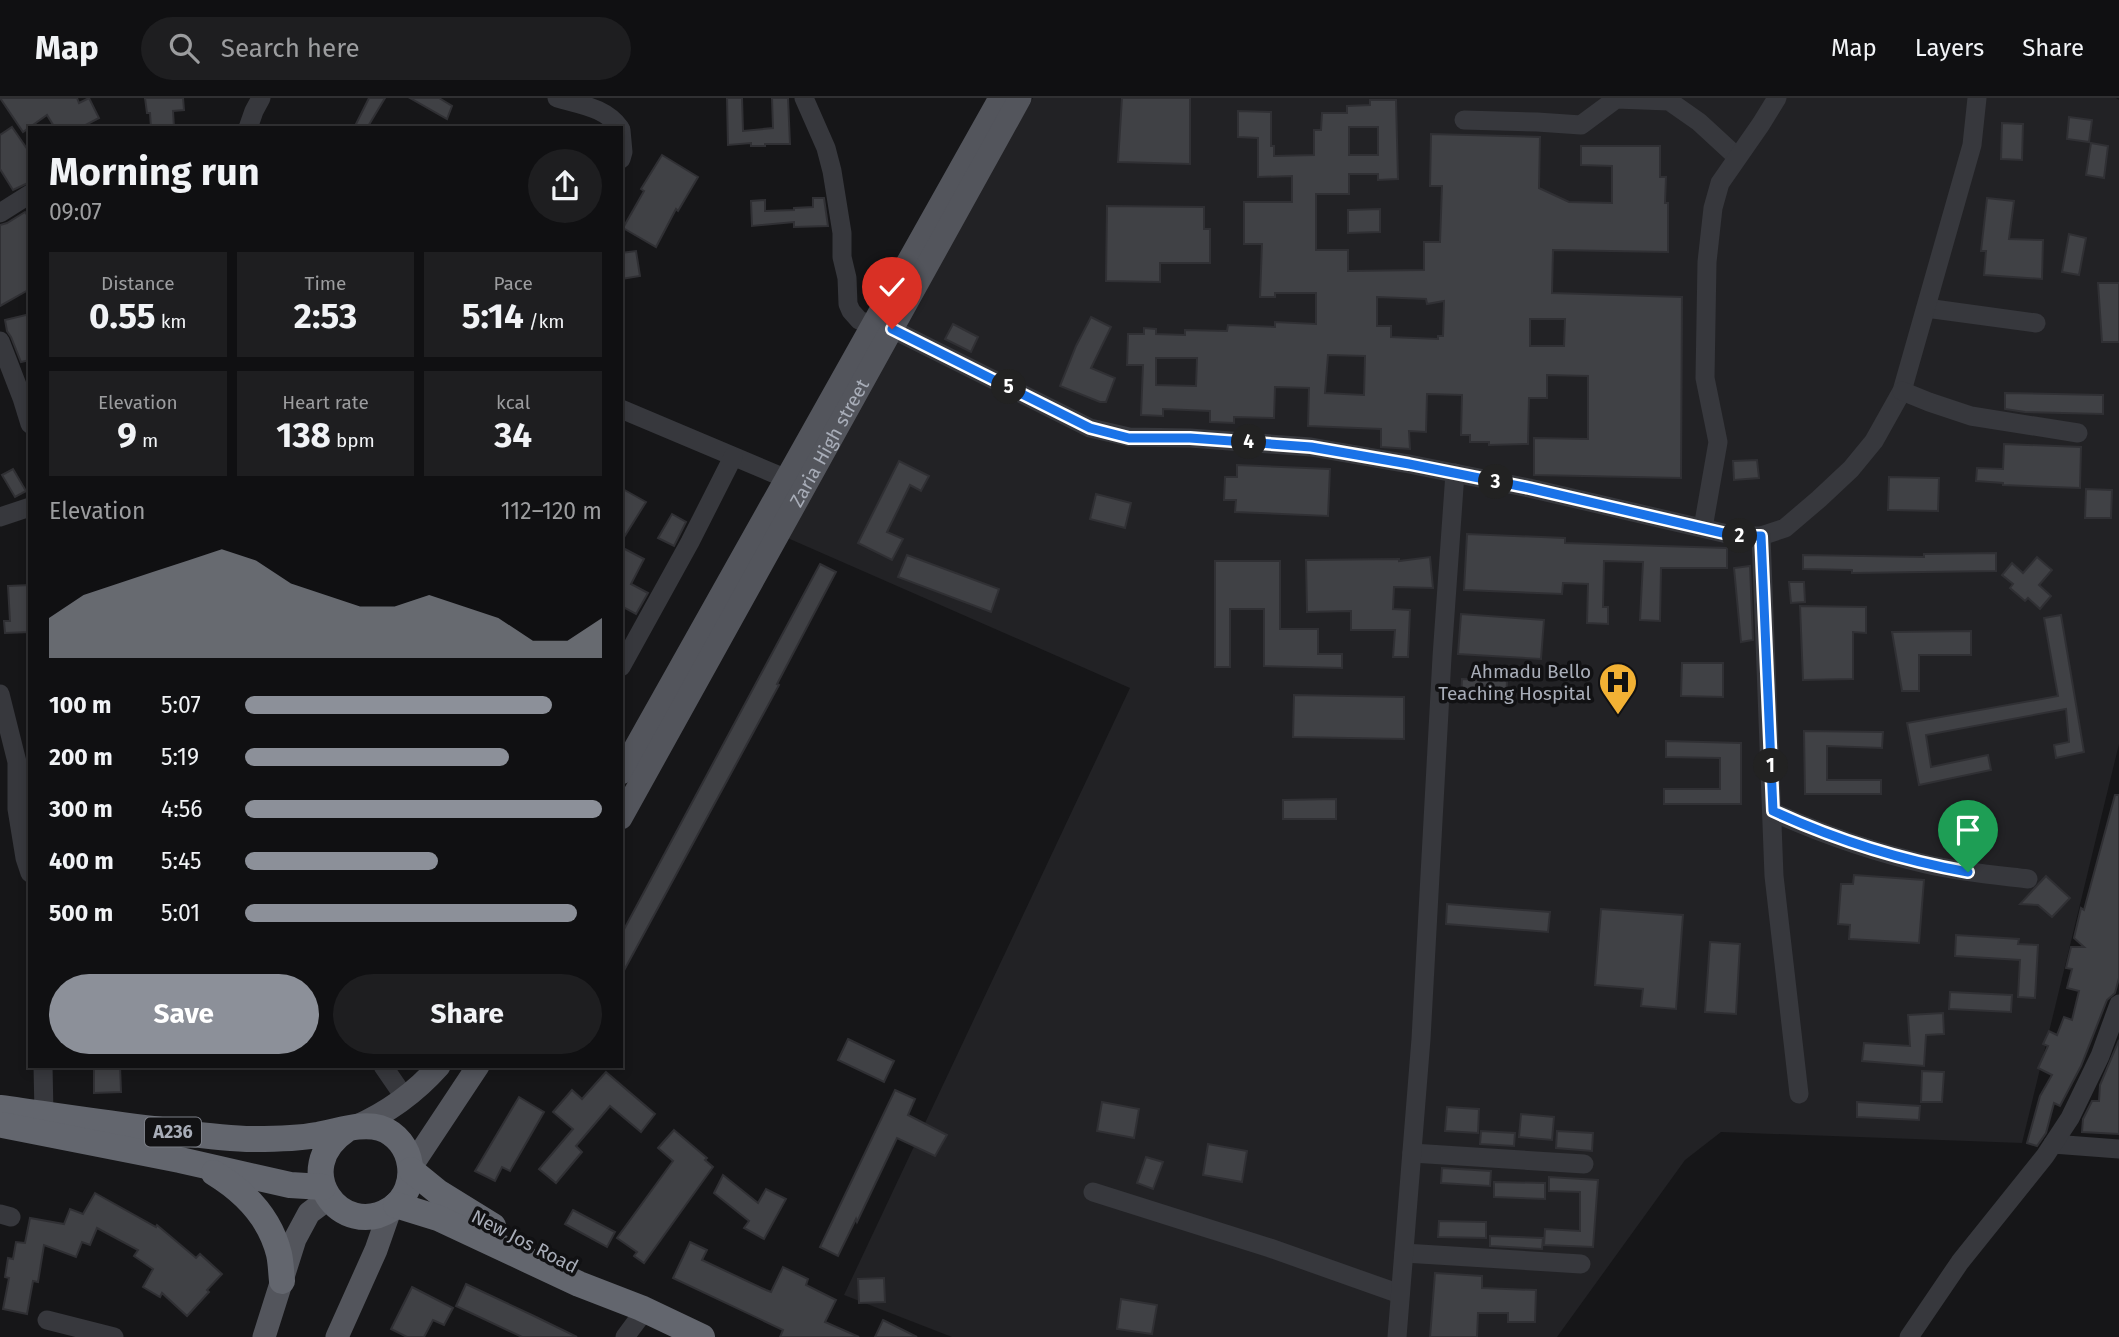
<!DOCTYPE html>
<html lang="en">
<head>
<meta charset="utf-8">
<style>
  body { margin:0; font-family:"Fira Sans",sans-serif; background:#1e1e20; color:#f1f3f6; height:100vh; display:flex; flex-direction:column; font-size:26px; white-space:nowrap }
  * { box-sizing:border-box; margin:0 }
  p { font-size:23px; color:#9c9d9f }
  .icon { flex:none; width:38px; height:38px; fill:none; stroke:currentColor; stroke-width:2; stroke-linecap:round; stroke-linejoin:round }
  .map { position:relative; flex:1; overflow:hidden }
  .panel { position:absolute; left:28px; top:28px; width:595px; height:942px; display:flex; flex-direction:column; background:#101012; border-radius:0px; box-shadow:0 4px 10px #0003,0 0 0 2px #303032 }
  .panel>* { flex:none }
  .pin { position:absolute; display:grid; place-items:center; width:60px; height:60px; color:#fff; margin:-72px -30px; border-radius:50% 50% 50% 0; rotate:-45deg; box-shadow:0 0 7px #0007 }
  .pin .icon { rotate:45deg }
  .km { position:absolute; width:35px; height:35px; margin:-18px; border-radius:50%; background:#222; color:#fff; font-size:19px; line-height:35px; text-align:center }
  .round { display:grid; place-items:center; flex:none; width:74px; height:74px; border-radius:37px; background:#1e1e20 }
  .head { display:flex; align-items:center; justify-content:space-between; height:119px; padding:0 21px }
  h1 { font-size:38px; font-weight:700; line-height:52px }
  .figures { display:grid; grid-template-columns:repeat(3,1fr); gap:10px; height:119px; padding:7px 21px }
  .figures div { display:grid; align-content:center; border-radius:0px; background:#1e1e20; text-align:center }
  .figures b { font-size:35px; font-weight:700 }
  .figures small { font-size:19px; font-weight:400 }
  .figures p { font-size:19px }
  .chart { height:196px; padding:14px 21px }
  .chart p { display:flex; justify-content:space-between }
  .chart svg { width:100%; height:126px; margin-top:7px; fill:#8c9099; opacity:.7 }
  .button { display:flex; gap:14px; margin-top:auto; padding:14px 21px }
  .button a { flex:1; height:80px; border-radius:42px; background:#8c9099; color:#fff; font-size:28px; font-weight:700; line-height:80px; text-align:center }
  .button a+a { background:#1e1e20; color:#f1f3f6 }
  ul { padding:0 21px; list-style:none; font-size:23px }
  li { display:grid; grid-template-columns:112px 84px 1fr; align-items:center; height:52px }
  li i { height:18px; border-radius:9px; background:#8c9099 }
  header { display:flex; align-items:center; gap:42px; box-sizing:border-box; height:98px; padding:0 35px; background:#101012; border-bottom:2px solid #303032 }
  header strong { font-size:33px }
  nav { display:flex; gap:38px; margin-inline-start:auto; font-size:24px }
  .search { width:490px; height:63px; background:#1e1e20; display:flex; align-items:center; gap:18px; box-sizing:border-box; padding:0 24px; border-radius:38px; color:#9c9d9f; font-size:26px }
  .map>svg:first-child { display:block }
</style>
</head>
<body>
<header>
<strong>Map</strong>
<div class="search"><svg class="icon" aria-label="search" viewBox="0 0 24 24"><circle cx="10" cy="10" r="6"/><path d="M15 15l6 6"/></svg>Search here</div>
<nav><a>Map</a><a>Layers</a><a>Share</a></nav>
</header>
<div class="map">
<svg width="2119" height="1239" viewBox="0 0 2119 1239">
  <rect width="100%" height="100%" fill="#161618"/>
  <polygon fill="#222225" points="1033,0 2116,0 2119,2 2119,646 2022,1045 1721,1034 1685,1062 1557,1239 952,1239 844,1197 1130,590 783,438"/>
  <g fill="#404145" stroke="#303034" stroke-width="2" fill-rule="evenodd">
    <polygon points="0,0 77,0 79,5 89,0 99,20 80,30 55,30 47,17 23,34"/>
    <polygon points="145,0 183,0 184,12 173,13 174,30 151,30 150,15 147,15"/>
    <polygon points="369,0 385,0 367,30 354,30"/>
    <polygon points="410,0 439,0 452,8 447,21"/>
    <polygon points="727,0 742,0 743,33 773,30 772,0 788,0 790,46 765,46 765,48 751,48 751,45 728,47"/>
    <polygon points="1122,0 1190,0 1190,66 1118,64"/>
    <path d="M1370,2H1396L1398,81L1378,82V76H1349V96H1316V152H1348V173L1424,172V144H1440L1442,88H1430L1431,36L1540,39L1539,90L1569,104L1612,105V68L1581,67V48H1660V79H1666L1665,105H1668V154L1553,152L1552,195L1682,199L1681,380L1534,377V340L1588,341V278L1547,277V300H1529L1528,346L1489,347V344H1470V337H1461L1462,297L1427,296L1426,334L1409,333L1410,351L1381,349V331L1308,328L1309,290L1275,289L1274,320L1234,319V325L1210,324V313L1163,311V318L1141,317L1143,267H1127L1128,236H1144V230L1156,231V236L1185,237V232L1227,233L1228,227L1275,229V224L1316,226V195H1275V199H1260L1262,146H1244V104H1292V78L1258,79V40L1238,39V13L1271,14V48H1274V58L1314,57V32H1321L1322,15H1347V8L1370,7ZM1349,29H1378V57H1349ZM1377,199L1426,201L1427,206L1444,203L1443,238H1438V241L1391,239V228H1377ZM1530,221H1565L1564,248H1530ZM1328,257L1365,258L1364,297L1325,295ZM1156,260H1197L1196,288L1156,287Z"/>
    <polygon points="2069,19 2092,22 2089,44 2067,41"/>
    <polygon points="2002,25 2023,26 2022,62 2001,61"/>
    <polygon points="12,29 30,55 30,84 13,92 0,71 0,37"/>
    <polygon points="2091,45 2108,48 2104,80 2086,77"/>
    <polygon points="662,57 698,79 678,113 676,111 656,149 623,130 644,93 641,91"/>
    <polygon points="813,100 824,100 828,128 794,129 794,124 752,128 751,103 765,102 765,113 794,112 794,110 813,109"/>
    <polygon points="1987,100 2014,103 2009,141 2043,142 2042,181 1984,177 1986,153 1981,153"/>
    <polygon points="1107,108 1204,109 1204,131 1210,131 1210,165 1160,165 1160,184 1106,183"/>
    <polygon points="1380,111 1380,134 1348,135 1348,112"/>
    <polygon points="25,114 30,121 30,191 0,208 0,127 7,125"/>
    <polygon points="2069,136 2086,140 2079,177 2062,174"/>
    <polygon points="636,153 640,178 621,181 621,155"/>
    <polygon points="2098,185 2119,185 2119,244 2102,244"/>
    <polygon points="30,216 30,262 21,264 11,239 7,233 5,222"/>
    <polygon points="1091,219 1111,229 1091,270 1115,280 1106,304 1100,304 1060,288 1076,248"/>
    <polygon points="953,226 978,239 971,254 945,241"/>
    <polygon points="2005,295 2103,297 2103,316 2025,314 2005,311"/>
    <polygon points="2004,346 2081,349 2080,390 2003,387 2003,385 1976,383 1977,370 2003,371"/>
    <polygon points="1757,362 1759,380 1734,382 1733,363"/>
    <polygon points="899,363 929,378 921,393 910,387 887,434 903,441 892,462 858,445"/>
    <polygon points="1237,367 1330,371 1328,418 1235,414 1236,402 1224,402 1225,379 1237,379"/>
    <polygon points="13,371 26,393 15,399 2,377"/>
    <polygon points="1889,379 1939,380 1938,413 1888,412"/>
    <polygon points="621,390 646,404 621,444"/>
    <polygon points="2086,391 2112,392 2111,420 2085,420"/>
    <polygon points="1096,396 1131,405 1125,430 1090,421"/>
    <polygon points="672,416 686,424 674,448 658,440"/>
    <polygon points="1467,436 1565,440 1565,445 1727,450 1727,470 1661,470 1660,523 1640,522 1643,464 1604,463 1603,509 1608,509 1608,526 1587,525 1588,486 1563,485 1562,496 1464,492"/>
    <polygon points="621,449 644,461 631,486 648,495 636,516 621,508"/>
    <polygon points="1996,455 1996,473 1852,475 1852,472 1803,471 1803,457 1924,459 1924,456"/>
    <polygon points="907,457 999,491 991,514 898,479"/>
    <polygon points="1430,459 1433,490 1394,489 1393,511 1410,512 1408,559 1393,559 1395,532 1351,532 1351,513 1307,514 1306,462 1399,461 1399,463"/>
    <polygon points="2037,459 2052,472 2039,487 2051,498 2040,511 2028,500 2025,503 2010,490 2013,486 2002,477 2012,465 2023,475"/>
    <polygon points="1215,463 1280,463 1280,531 1318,531 1318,556 1342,556 1342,570 1264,568 1264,511 1230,511 1230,569 1215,569"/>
    <polygon points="820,466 836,474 777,586 779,587 621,878 621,837"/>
    <polygon points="1750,468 1753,542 1741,544 1734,470"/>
    <polygon points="1789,484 1804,484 1805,504 1791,505"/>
    <polygon points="30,487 30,534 5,535 4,523 10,523 8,488"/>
    <polygon points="1800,508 1866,509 1866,535 1853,534 1853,581 1803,582"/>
    <polygon points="1461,516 1544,522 1541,561 1458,556"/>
    <polygon points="2061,517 2084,654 2056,660 2054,647 2069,644 2066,611 1926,637 1931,669 1988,657 1991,672 1919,687 1907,625 2058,598 2044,520"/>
    <polygon points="1971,533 1971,557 1919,557 1919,593 1902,593 1892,534"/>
    <polygon points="1682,565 1723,565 1723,599 1681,598"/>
    <polygon points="1462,581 1507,583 1506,602 1461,600"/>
    <polygon points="1294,597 1404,599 1404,641 1293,639"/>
    <polygon points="1804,633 1883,634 1882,650 1827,648 1827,682 1881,682 1881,696 1805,696"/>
    <polygon points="1666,643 1741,645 1741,706 1664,706 1664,691 1720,691 1720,660 1666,659"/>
    <polygon points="2115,697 2119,697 2119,880 2115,895 2107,902 2081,968 2060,1008 2054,1005 2046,1035 2037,1048 2027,1045 2040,998 2052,977 2038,970 2048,948 2043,946 2049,933 2057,937 2064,919 2072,922 2079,893 2067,890 2072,871 2066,870 2071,849 2084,849 2074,840 2081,810 2084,812"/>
    <polygon points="1336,701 1336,721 1283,721 1283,702"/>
    <polygon points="1854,777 1924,782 1919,845 1849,841 1850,827 1838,826 1841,786 1853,786"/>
    <polygon points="2046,778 2070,800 2052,819 2038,807 2020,806"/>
    <polygon points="1447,806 1550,814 1548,834 1446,826"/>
    <polygon points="1601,811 1683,817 1676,911 1641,908 1643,891 1595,887"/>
    <polygon points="1956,837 2019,841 2018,846 2038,847 2035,900 2018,899 2020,862 1955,858"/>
    <polygon points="1710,844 1740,846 1736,916 1705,914"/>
    <polygon points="1950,894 2012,897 2011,914 1949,911"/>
    <polygon points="1943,915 1944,936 1926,937 1924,968 1862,963 1864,945 1910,948 1908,917"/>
    <polygon points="848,941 894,963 884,984 838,962"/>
    <polygon points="2119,942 2119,1036 2082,1034 2083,1021 2092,1003 2099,1003 2100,987"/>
    <polygon points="94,968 120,968 121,994 94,995"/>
    <polygon points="1922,973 1944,974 1942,1004 1921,1004"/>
    <polygon points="606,974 655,1016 641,1034 610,1008 576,1048 582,1054 556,1085 539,1071 573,1031 553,1014 572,992 582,1001"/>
    <polygon points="895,992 915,1001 908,1017 947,1037 935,1058 897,1040 857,1124 856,1121 838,1158 820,1149"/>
    <polygon points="519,999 544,1014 510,1073 502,1069 495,1083 475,1073"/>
    <polygon points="1102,1004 1139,1011 1134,1040 1097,1033"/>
    <polygon points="1857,1004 1920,1008 1919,1022 1857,1019"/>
    <polygon points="1447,1009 1479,1011 1478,1035 1445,1033"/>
    <polygon points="1521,1016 1554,1019 1552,1042 1519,1039"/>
    <polygon points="674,1032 707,1060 705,1062 713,1069 644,1165 634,1158 637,1154 617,1140 673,1063 658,1050"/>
    <polygon points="1481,1033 1515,1035 1514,1048 1480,1046"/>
    <polygon points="1557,1033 1593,1035 1592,1053 1556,1050"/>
    <polygon points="1208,1046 1247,1053 1242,1084 1203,1077"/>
    <polygon points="1146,1059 1163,1064 1153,1091 1137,1085"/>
    <polygon points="1442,1070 1491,1073 1490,1088 1441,1085"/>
    <polygon points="723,1077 758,1105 766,1091 786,1101 764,1141 744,1130 749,1123 714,1095"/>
    <polygon points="1549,1079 1598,1082 1593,1149 1544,1147 1545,1131 1580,1133 1580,1094 1549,1093"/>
    <polygon points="1494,1084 1545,1085 1545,1101 1494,1099"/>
    <polygon points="95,1095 156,1129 157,1127 196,1160 200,1156 222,1176 207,1192 209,1194 187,1218 162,1195 160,1199 143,1189 153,1171 134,1158 138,1152 97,1130 90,1147 82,1144 76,1159 44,1147 38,1184 33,1183 27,1216 3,1211 9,1180 5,1179 8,1160 13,1161 16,1144 25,1145 30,1120 64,1126 70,1111 83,1116"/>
    <polygon points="573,1112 615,1134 607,1149 565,1126"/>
    <polygon points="1439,1123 1486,1124 1486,1140 1438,1139"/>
    <polygon points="1490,1138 1543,1140 1542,1151 1490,1148"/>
    <polygon points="690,1144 707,1152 702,1162 766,1192 771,1194 783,1169 808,1181 806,1187 836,1202 825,1224 859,1239 780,1239 783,1232 673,1180"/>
    <polygon points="1435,1175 1482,1178 1482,1190 1536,1192 1535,1224 1508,1224 1508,1215 1478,1215 1477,1239 1430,1239"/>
    <polygon points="884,1180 885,1204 859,1205 858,1181"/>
    <polygon points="466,1186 534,1218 577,1239 522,1239 456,1208"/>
    <polygon points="412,1189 453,1210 444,1227 433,1222 424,1239 407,1239 391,1231"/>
    <polygon points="1121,1201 1157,1207 1152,1236 1117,1231"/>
    <polygon points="883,1222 917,1239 875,1239"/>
  </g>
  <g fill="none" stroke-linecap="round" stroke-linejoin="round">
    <g stroke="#37383d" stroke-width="19">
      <path d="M557,0C580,7 605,9 620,30"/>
      <polyline points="804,0 826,50 832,73 842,135 842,159 847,180 848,206 851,213 859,222 873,228"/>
      <polyline points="1464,22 1537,24 1581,27 1616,1 1669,3 1699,24 1737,59"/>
      <polyline points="248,30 254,13 261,0"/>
      <polyline points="621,32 623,54 621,61"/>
      <polyline points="0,115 30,96"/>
      <polyline points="1926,210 2036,225"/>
      <polyline points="892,231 1090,330 1129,339 1190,340 1311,349 1409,366 1529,390 1736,438 1761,438 1785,430 1819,401 1851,371 1874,343 1902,293 1972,47 1977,0"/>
      <polyline points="0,243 22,300 30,326"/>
      <polyline points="1902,293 1929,304 1971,318 2078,335"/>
      <polyline points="621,311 787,381"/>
      <polyline points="0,419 30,409"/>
      <polyline points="1703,430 1718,344 1705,280 1707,164 1713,110 1720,85 1761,26 1777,0"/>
      <polyline points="1761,438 1774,778 1799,996"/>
      <polyline points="621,569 690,444 733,359"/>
      <polyline points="0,596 17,664 17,711 25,760 30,775"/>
      <path d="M1773,714C1822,736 1873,754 1926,766C1960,774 1994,777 2028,781"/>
      <polyline points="43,968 44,1016"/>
      <polyline points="383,968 405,1000"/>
      <polyline points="2053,1046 2119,1051"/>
      <polyline points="1412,1055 1584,1066"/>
      <polyline points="1093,1094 1270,1150 1400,1196"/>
      <polyline points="0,1116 11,1119"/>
      <polyline points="1404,1155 1581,1166"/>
      <polyline points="47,1222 114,1239"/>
      <polyline points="625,1239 645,1212"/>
      <polyline points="1397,1239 1421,941 1442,559 1455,375"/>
      <polyline points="1909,1239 1960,1164 2045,1058 2070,1020 2100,958 2119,906"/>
    </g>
    <g stroke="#53555c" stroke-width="23">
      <polyline points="621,675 1000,0"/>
      <path id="s1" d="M621,720L1020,0"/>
      <path d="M355,1029C387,1015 415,995 439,968"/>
      <polyline points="411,1069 478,968"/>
      <polyline points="264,1239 295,1141 309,1115 329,1100"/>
      <polyline points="337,1239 376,1152 390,1112"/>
    </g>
    <g stroke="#63666e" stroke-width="26">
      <path d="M0,1010C51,1017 102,1025 153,1031C186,1035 220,1041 253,1041C274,1041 296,1041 317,1037C337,1034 360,1024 380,1030C414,1041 422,1090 391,1111C341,1143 288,1071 346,1032"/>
      <polyline points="2,1027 180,1062 290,1087 323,1089"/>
      <polyline points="411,1072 438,1094 493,1128"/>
      <path d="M214,1075C245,1094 270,1119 279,1156C281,1165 281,1174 282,1183"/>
      <polyline points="396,1107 438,1120 579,1186 641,1210 702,1239"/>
    </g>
  </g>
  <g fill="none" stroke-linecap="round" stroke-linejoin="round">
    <defs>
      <path id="route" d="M892,231L1090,330L1129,340H1190L1311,349L1409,366L1529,390L1736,438H1761L1773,713C1836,742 1900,762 1968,774"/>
    </defs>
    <use href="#route" stroke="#fff" stroke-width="14"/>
    <use href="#route" stroke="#1a73e8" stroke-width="9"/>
  </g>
  <defs>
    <symbol id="hospital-pin" viewBox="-11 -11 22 30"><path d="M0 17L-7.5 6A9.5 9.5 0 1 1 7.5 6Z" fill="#f2b134" stroke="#111113"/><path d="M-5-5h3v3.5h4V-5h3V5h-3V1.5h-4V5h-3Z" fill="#111"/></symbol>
  </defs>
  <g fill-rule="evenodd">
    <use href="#hospital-pin" x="1596" y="562" width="44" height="60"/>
  </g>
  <g text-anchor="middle" stroke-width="7" stroke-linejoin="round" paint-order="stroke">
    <rect fill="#111113" stroke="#7b7e86" stroke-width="2" x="145" y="1019.5" width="56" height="29" rx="5"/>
    <g font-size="18" font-weight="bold" fill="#a8adb8">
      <text x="173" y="1040">A236</text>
    </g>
    <g font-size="19" fill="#a8adb8" stroke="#111113">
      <text dy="7" stroke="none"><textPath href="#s1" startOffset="429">Zaria High street</textPath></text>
      <text transform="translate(525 1143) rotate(27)" y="7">New Jos Road</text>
    </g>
    <g font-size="19" fill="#a8adb8" stroke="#111113" text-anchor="end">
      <text x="1591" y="580">Ahmadu Bello<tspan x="1591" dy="22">Teaching Hospital</tspan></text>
    </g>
  </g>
</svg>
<div class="pin" style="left:1968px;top:774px;background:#1e9e55"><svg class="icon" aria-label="arrive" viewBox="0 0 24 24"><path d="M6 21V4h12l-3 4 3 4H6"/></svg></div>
<div class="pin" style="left:892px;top:231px;background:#d93025"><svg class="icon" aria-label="check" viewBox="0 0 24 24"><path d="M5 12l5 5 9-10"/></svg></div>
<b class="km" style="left:1771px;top:668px">1</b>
<b class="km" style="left:1740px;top:438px">2</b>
<b class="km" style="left:1496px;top:384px">3</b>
<b class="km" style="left:1249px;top:344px">4</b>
<b class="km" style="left:1009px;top:289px">5</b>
<section class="panel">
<div class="head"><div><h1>Morning run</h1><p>09:07</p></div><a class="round"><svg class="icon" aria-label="share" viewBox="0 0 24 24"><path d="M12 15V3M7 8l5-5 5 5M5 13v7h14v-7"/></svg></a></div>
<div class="figures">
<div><p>Distance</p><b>0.55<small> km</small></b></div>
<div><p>Time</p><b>2:53</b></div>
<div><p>Pace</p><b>5:14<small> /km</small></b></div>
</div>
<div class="figures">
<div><p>Elevation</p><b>9<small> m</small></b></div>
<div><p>Heart rate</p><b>138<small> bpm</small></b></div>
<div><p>kcal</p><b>34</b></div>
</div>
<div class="chart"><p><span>Elevation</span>112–120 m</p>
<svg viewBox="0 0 160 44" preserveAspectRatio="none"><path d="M0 44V30L10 22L20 18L30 14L40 10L50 6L60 10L70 18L80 22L90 26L100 26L110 22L120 26L130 30L140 38L150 38L160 30V44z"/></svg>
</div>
<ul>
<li><b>100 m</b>5:07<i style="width:86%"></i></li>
<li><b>200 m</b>5:19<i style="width:74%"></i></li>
<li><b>300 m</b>4:56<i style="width:100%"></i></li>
<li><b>400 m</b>5:45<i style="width:54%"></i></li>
<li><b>500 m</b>5:01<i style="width:93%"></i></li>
</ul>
<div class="button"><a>Save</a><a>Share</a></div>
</section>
</div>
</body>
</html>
